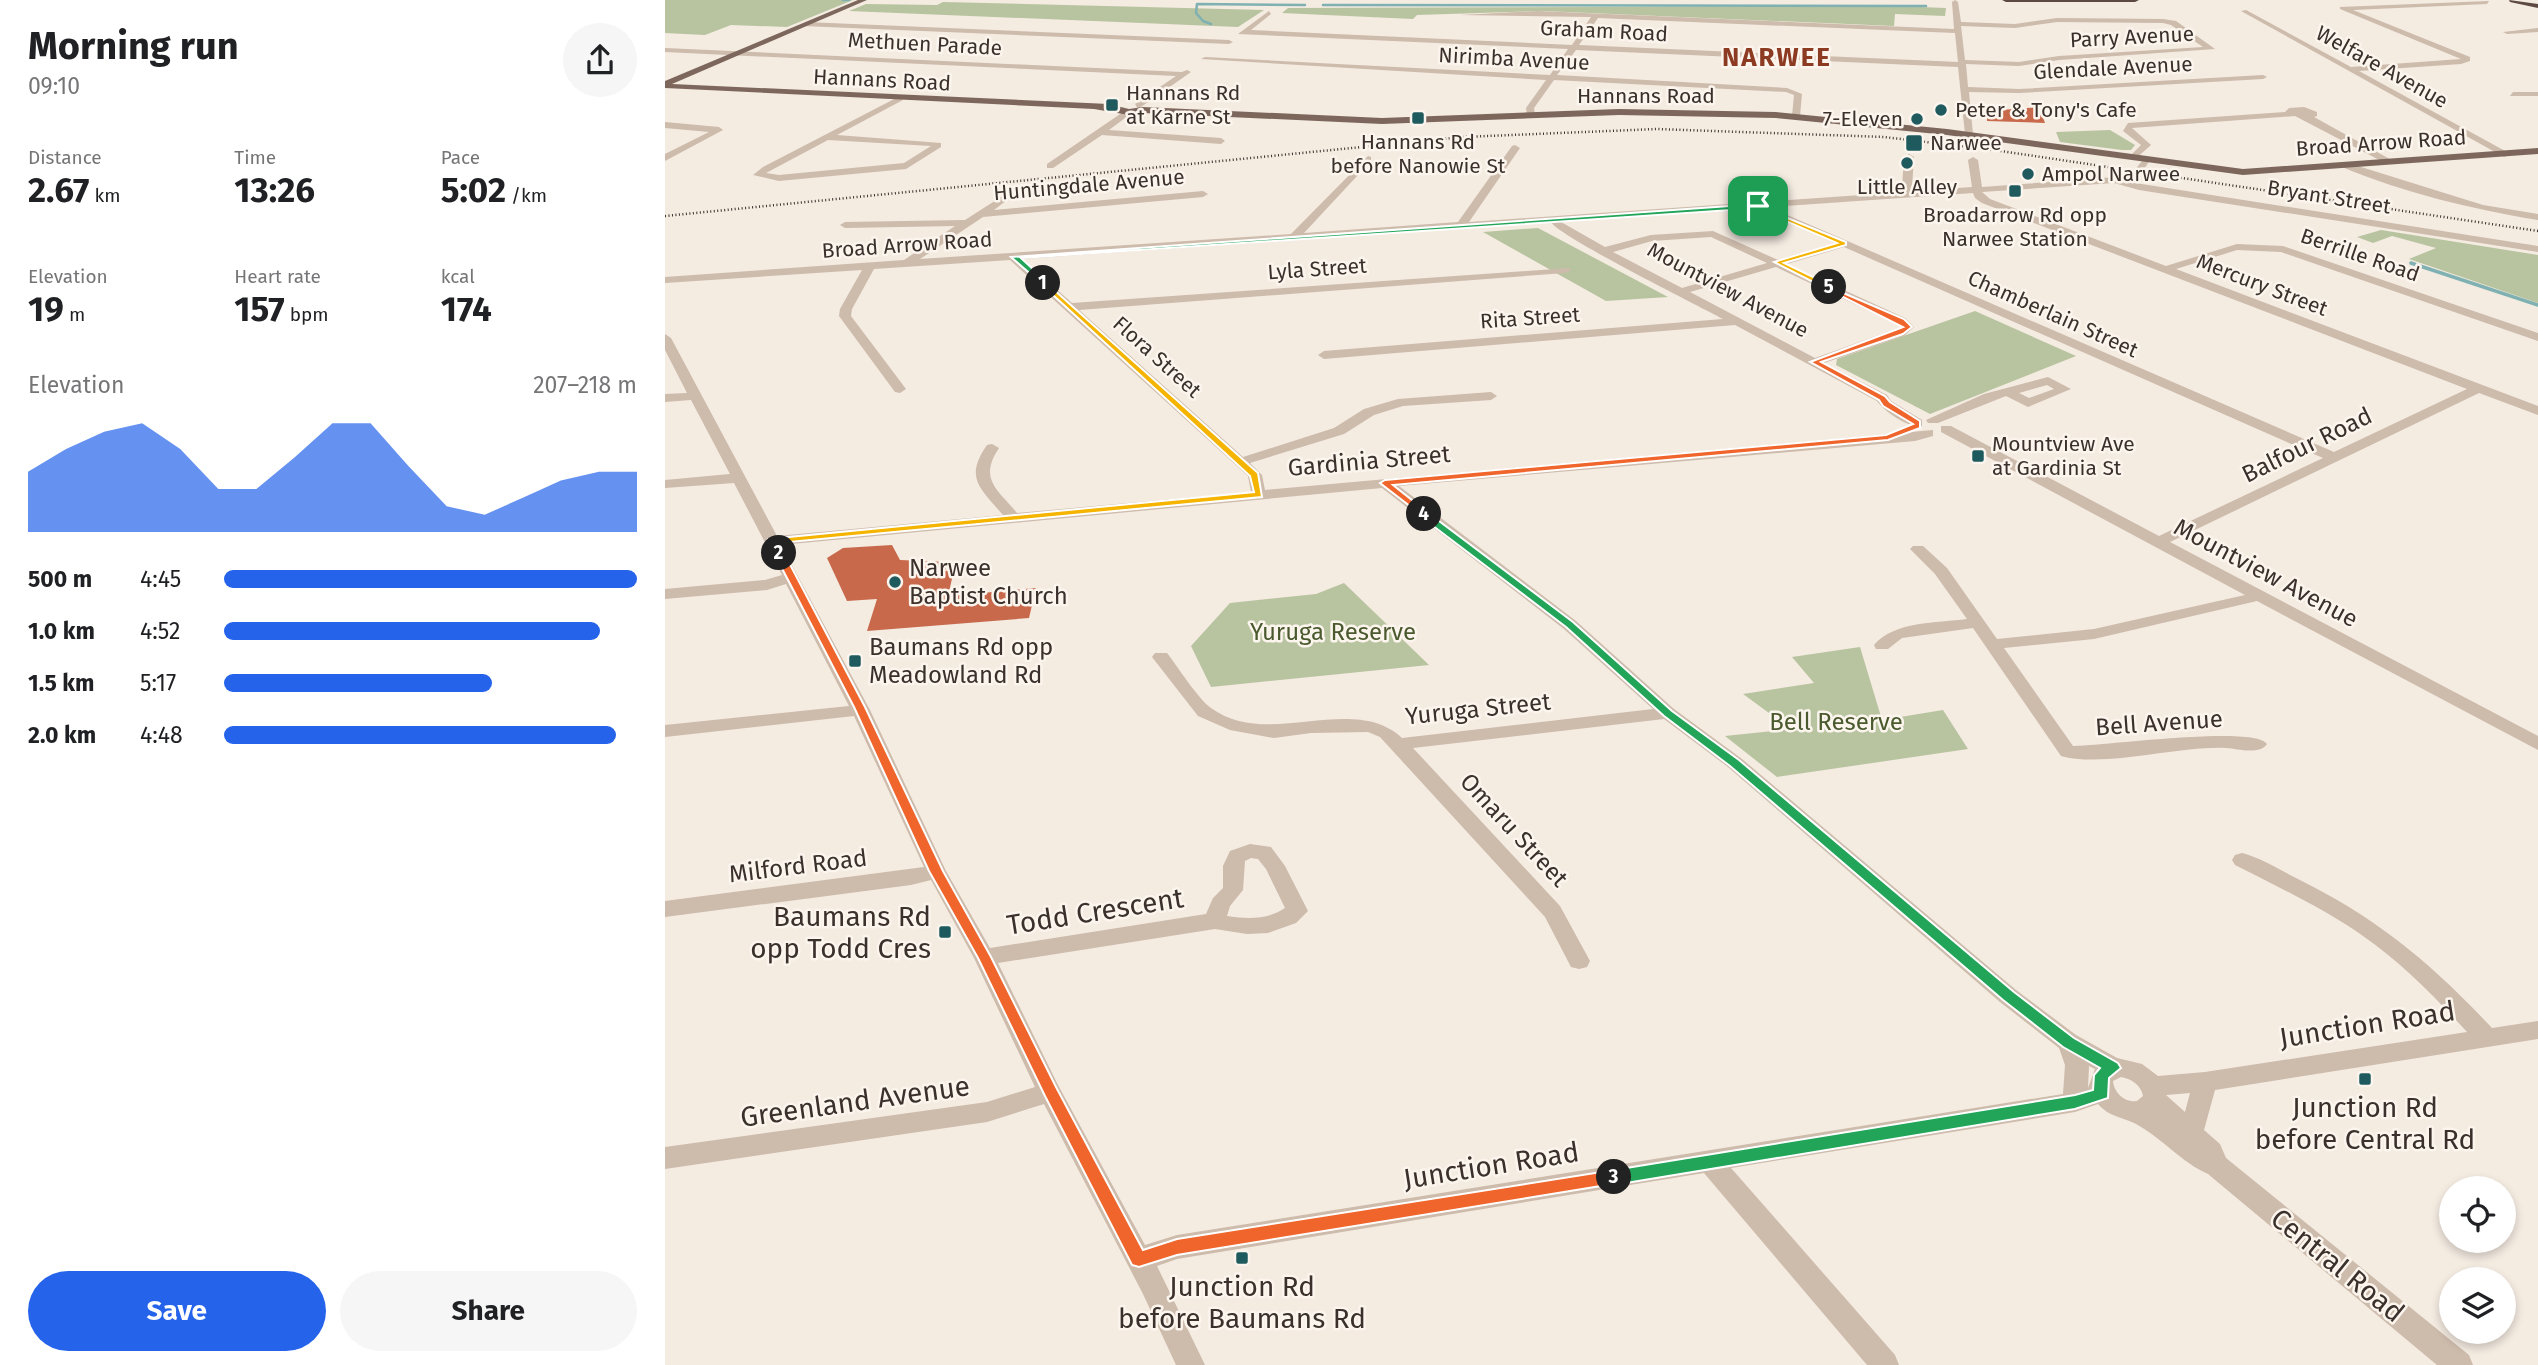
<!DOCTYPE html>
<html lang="en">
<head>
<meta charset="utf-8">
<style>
  body { margin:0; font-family:"Fira Sans",sans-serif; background:#f6f6f6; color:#202124; height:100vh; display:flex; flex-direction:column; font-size:26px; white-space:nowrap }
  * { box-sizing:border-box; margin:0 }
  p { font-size:23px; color:#757577 }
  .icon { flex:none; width:38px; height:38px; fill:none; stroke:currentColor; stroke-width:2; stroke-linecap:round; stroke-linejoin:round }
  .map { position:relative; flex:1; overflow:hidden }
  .details { display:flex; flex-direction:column; background:#fff; width:665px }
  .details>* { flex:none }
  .tools { position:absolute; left:1774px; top:1176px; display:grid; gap:14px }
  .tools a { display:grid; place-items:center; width:77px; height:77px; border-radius:50%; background:#fff; box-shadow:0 4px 10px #0003; font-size:35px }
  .pin { position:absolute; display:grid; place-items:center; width:60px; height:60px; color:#fff; margin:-30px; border-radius:14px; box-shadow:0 4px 10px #0006 }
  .km { position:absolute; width:35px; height:35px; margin:-18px; border-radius:50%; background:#222; color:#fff; font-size:19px; line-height:35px; text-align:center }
  .round { display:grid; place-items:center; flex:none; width:74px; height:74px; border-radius:37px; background:#f6f6f6 }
  .head { display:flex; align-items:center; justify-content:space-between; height:119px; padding:0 28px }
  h1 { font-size:38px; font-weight:700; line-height:52px }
  .stats { display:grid; grid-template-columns:repeat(3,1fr); gap:10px; height:119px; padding:7px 28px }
  .stats div { display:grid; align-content:center }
  .stats b { font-size:35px; font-weight:700 }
  .stats small { font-size:19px; font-weight:400 }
  .stats p { font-size:19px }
  .chart { height:196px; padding:14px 28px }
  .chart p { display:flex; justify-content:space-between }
  .chart svg { width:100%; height:126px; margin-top:7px; fill:#2563eb; opacity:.7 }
  .action { display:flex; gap:14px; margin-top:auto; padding:14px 28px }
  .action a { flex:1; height:80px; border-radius:42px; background:#2563eb; color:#fff; font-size:28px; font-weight:700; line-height:80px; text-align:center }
  .action a+a { background:#f6f6f6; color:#202124 }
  ul { padding:0 28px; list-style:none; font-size:23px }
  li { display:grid; grid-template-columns:112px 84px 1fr; align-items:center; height:52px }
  li i { height:18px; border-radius:9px; background:#2563eb }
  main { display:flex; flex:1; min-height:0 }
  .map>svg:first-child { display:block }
</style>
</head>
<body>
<main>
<section class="details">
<div class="head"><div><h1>Morning run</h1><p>09:10</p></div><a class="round"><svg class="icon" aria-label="share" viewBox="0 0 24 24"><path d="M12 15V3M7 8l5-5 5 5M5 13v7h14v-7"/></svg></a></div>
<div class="stats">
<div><p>Distance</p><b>2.67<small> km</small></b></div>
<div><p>Time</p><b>13:26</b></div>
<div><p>Pace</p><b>5:02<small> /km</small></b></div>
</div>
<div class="stats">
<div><p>Elevation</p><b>19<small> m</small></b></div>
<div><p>Heart rate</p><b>157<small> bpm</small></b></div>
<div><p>kcal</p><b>174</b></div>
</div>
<div class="chart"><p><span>Elevation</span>207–218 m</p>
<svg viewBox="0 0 160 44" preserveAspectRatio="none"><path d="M0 44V23L10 15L20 9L30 6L40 15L50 29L60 29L70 18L80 6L90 6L100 21L110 35L120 38L130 32L140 26L150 23L160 23V44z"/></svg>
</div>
<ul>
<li><b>500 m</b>4:45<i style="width:100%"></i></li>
<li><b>1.0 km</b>4:52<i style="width:91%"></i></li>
<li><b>1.5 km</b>5:17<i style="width:65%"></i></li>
<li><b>2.0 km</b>4:48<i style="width:95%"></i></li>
</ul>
<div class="action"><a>Save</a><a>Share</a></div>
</section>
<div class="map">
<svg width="1873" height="1365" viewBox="0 0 1873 1365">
  <rect width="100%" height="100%" fill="#f4ebe1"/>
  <g fill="#b8c4a0">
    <polygon points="0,0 188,0 122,27 66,25 40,35 0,33"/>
    <polygon points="278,2 599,10 573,27 184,11 201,4 272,5"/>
    <polygon points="1230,6 1281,8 1280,16 1230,14 1229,26 878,11 752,15 748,19 617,13 623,8"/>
    <polygon points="1445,130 1470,145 1466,150 1457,150 1395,142 1391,132"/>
    <polygon points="873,228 1003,297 941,301 818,232"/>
    <polygon points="1716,230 1873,255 1873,303 1744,259 1771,248 1727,236 1708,243 1692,237"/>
    <polygon points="1310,311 1411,356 1265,414 1171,365 1172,359"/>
    <polygon points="679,583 764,665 546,687 526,646 565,603 651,594"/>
    <polygon points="1195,647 1217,720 1278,710 1303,749 1112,777 1060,736 1126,729 1078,694 1149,683 1127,657"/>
  </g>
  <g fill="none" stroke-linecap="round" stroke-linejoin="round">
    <g stroke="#7fb0b2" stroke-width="2.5">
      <polyline points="178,0 184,0"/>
      <polyline points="658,5 1261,6"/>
      <polyline points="546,24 538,21 531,13 532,4 640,5"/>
    </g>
    <polyline stroke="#7fb0b2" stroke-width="3.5" points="1746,263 1873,305"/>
  </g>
  <g fill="#c8694b">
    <polygon points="1374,107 1380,123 1322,121 1322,111"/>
    <polygon points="227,545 235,560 283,562 280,571 289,570 283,596 371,588 364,618 202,631 212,599 182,601 162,558 178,548"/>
  </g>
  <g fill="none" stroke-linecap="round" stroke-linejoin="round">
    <g fill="#cdbbac" fill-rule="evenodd">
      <path d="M1290,0L1293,2L1296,22L1350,24L1392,18L1498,19L1511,21L1550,49L1394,60L1354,66L1301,64L1303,87L1354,89L1598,75L1602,77L1598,79L1354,93L1304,92L1308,134L1304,137L1300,134L1293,67L911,50L892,75L1122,88L1137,94L1135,116L1131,119L1127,116L1129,95L1121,92L889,80L869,108L870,115L866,118L862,115L861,108L881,80L536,59L540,57L885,75L903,49L573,34L604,11L606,14L586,30L907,45L926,17L795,15L873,11L1289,29L1287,2ZM933,18L1290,33L1293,62L914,45ZM1392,22L1498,23L1506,25L1538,47L1394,56L1354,62L1300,60L1296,26L1350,28Z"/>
      <polygon points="1824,1 1822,4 1688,10 1805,57 1805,61 1796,64 1694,71 1842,152 1842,156 1839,157 1576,11 1581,10 1686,67 1796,59 1675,9 1675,7"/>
      <polygon points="141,22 564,40 568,42 564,44 138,26"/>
      <polygon points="1873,28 1873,32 1842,34 1838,32"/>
      <polygon points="0,48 517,72 522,70 526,72 473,109 470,104 511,76 0,52"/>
      <polygon points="1848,92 1873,92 1873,96 1845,96"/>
      <path d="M235,96L238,100L172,135L276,143V147L241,169L114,181L88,175L98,167ZM163,140L266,146L239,163L114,175L101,173Z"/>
      <polygon points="1639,107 1652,112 1652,116 1649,117 1730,162 1722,164 1630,116 1467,128 1486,145 1469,160 1464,157 1476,145 1458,131 1463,123 1620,112 1624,108"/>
      <polygon points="461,110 468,112 444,130 556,138 560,141 556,144 437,135 388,168 382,168 382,164"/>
      <polygon points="0,122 54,127 58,130 0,161 0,154 44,132 0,128"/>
      <path d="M850,145L855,148L804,222L1240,192L1237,188L1239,157L1244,154L1249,157L1247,187L1251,191L1307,187L1303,160L1308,157L1313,160L1317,187L1465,176L1481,156L1486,159L1471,180L1464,182L1873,246V252L1474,190L1449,183L1317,192L1325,199L1501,266L1572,244L1618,246L1873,333V341L1616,252L1572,250L1511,269L1873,406V415L1814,393L1505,542L1873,736V750L1592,601L1429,639L1339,648L1408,746C1439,746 1589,725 1602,744C1595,755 1573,749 1561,748C1512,746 1439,768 1396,756L1308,628L1237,638L1223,649H1211L1209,645C1229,621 1272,623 1302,619L1270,574L1245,549L1248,546H1258L1282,568L1332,639L1429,629L1580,595L1276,432V426H1286L1494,536L1658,458L1179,247L1122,264L1240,318L1249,327L1239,336L1159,363L1222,395L1226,401L1257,420V426C1243,428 1220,412 1212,401L1070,325L659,359L653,355L659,351L1058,319C1034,306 893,236 886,222L357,259L407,303L904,268L906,270L900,273L414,310L578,457L669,428L699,409L733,399L826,392L832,396L826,400L738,406L709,415L679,434L585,463L597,475L600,490L1268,430V436L1250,441L734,486L911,621L1009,709L1077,759L1351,990L1411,1035L1452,1058L1477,1064L1493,1076L1540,1072L1802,1032C1770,997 1737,963 1698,936C1658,908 1613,887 1570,865L1567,860L1570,855L1577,853C1596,858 1613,869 1631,878C1712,918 1765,962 1827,1028L1873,1021V1039L1550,1090L1539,1130L1555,1144L1561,1158L1804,1355L1808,1365H1772L1543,1174C1516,1162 1497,1138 1471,1124C1458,1117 1444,1117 1433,1104L1410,1112L1066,1168L1230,1355L1234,1365H1202L1039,1173L512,1259L492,1266L540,1365H511L478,1294L379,1104L322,1122L0,1169V1147L322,1102L370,1087L309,958L266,880L246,885L0,917V901L259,867L189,716L0,737V725L184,706L121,584L102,590L0,599V589L100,580L117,575L69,483L0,488V480L65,474L26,400L0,402V394L22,393L0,350V334L6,338L112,536L338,515C315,488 299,478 322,445L327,444L334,448C313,479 333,490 352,513L586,492L583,476L345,260L209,269L187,309L186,316L241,389L235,393L230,392L174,316L175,309L197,270L0,283V277L239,260L290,226L180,228L175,225L180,222L300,220L339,195L342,196V200L329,210L538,191L543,194L538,197L318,217L255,259L626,234L703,156L706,157V161L639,233L793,222L847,146ZM1308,193L1310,198L1317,203L1802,389L1669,452L1104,207ZM1092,208L1169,243L1113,260L1048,231L986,235L940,247L896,222ZM1046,237L1102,263L1017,288L948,252L987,241ZM1111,267L1232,324L1236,327L1150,358L1025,292ZM717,488L899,629L988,709L737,738C687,692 603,750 546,708C533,699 513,667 502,653H490L487,657L533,716L565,730L609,738L646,733L703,732L715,737L880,917L906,967L914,969L922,967L925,961L895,906L748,748L999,719L1063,767L1335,1002L1394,1048L1400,1065L1398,1094L512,1235L480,1245L393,1085L333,963L550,929L582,934L603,933L631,923L643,911L620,866L606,847L585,844L565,851L558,866V888L548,898L541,914L325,948L281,871L205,710L116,545ZM586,858L593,859L601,869L620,908C602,920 582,919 562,916L565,906L578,890L580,861ZM1424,1066L1430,1069L1423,1088ZM1456,1077C1467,1079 1476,1085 1478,1096L1472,1101C1460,1103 1449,1093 1448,1081ZM1525,1093L1520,1112L1501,1095Z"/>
      <path d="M1680,162L1818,205L1873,214V220C1807,209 1739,193 1677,167L1675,165Z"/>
      <path d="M1383,377L1406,389L1363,407L1341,396L1273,423H1263L1261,420L1319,394ZM1382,385L1389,389L1364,398L1354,393Z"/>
    </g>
    <polygon fill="#7d675c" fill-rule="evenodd" points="193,0 202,0 7,84 444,104 464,109 478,107 717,118 954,109 1111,112 1282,129 1578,169 1873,148 1873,154 1578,175 1282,135 1111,118 954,115 717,124 478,113 464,115 429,109 0,88 0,81"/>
    <g fill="#5c4a42" fill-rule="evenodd">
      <polygon points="1337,0 1474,0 1470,2 1341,2"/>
      <polygon points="1844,0 1873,4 1873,8 1845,2"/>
    </g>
    <polyline stroke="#3b302b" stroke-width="2.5" stroke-dasharray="1 2.5" stroke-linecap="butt" points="0,216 798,137 992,129 1219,137 1329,150 1873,231"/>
  </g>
  <polygon fill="#22a559" stroke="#fff" stroke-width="2" points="1093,204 1096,208 356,258 381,281 378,285 346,257"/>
  <polygon fill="#f5b400" stroke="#fff" stroke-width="2" points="378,280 593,473 597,497 113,543 119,553 110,556 102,541 103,539 589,492 585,476 376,284"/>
  <polygon fill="#f0652b" stroke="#fff" stroke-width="2" points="114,550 119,553 200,707 278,871 326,957 391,1087 478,1250 512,1239 949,1170 954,1172 957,1177 954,1183 512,1255 474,1267 467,1265 380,1096 313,958 264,871 189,707 109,553"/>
  <polygon fill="#22a559" stroke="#fff" stroke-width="2" points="755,512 762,512 908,622 1007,711 1074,760 1349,992 1409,1038 1453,1063 1456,1068 1444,1078 1443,1098 1410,1109 949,1185 943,1183 940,1177 943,1172 949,1170 1410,1095 1428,1090 1429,1075 1435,1068 1398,1047 1338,1000 1065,766 999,716 901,627 755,516"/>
  <polygon fill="#f0652b" stroke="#fff" stroke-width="2" points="1162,286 1239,319 1247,327 1238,334 1156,362 1220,396 1225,402 1255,421 1255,428 1223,440 728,485 762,512 762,516 759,517 715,483 720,480 1221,435 1248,424 1218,406 1214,400 1145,362 1238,327 1162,289"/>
  <polygon fill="#f5b400" stroke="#fff" stroke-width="2" points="1091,205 1181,242 1181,245 1119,263 1167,286 1167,289 1162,289 1109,262 1172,243 1091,208"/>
  <g fill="#1f5a5e" stroke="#fbf5ee" stroke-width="2.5">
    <rect x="440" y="98" width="14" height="14" rx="3.5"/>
    <circle cx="1276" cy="110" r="7"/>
    <rect x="746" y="111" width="14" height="14" rx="3.5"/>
    <circle cx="1252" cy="119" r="7"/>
    <rect x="1240" y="134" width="18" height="18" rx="3.5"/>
    <circle cx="1242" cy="163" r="7"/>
    <circle cx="1363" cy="174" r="7"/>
    <rect x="1343" y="184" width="14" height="14" rx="3.5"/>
    <rect x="1306" y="449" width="14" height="14" rx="3.5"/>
    <circle cx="230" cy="582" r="7"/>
    <rect x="183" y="654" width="14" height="14" rx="3.5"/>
    <rect x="273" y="925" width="14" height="14" rx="3.5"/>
    <rect x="1693" y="1072" width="14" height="14" rx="3.5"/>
    <rect x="570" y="1251" width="14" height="14" rx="3.5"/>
  </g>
  <g text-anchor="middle" stroke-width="5" stroke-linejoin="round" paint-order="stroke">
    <g font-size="21" fill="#3b302b" stroke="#fbf5ee">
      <text transform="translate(939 31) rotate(3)" y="7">Graham Road</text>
      <text transform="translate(1467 37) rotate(-3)" y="7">Parry Avenue</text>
      <text transform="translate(260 44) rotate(3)" y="7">Methuen Parade</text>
      <text transform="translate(849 59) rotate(3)" y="7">Nirimba Avenue</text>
      <text transform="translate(1717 67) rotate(29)" y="7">Welfare Avenue</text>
      <text transform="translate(1448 68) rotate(-3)" y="7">Glendale Avenue</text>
      <text transform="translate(217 80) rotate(3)" y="7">Hannans Road</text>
      <text x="981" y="103">Hannans Road</text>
      <text transform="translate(1716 143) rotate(-4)" y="7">Broad Arrow Road</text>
      <text transform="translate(424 185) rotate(-5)" y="7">Huntingdale Avenue</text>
      <text transform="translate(1664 197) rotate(9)" y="7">Bryant Street</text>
      <text transform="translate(242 245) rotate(-4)" y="7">Broad Arrow Road</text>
      <text transform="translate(1695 255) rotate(19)" y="7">Berrille Road</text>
      <text transform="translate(652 269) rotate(-4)" y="7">Lyla Street</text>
      <text transform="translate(1597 285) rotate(21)" y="7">Mercury Street</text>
      <text transform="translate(1063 290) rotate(28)" y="7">Mountview Avenue</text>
      <text transform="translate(1388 314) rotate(24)" y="7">Chamberlain Street</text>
      <text transform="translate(865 318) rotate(-4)" y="7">Rita Street</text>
      <text transform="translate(492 357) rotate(42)" y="7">Flora Street</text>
    </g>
    <g font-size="21" fill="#3b302b" stroke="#fbf5ee" text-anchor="start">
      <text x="461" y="100">Hannans Rd<tspan x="461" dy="24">at Karne St</tspan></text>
      <text x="1290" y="117">Peter &amp; Tony's Cafe</text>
      <text x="1238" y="126" text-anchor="end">7-Eleven</text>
      <text x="753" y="149" text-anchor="middle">Hannans Rd<tspan x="753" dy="24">before Nanowie St</tspan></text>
      <text x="1265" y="150">Narwee</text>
      <text x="1377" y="181">Ampol Narwee</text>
      <text x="1242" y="194" text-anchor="middle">Little Alley</text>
      <text x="1350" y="222" text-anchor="middle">Broadarrow Rd opp<tspan x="1350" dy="24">Narwee Station</tspan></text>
      <text x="1327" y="451">Mountview Ave<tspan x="1327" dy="24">at Gardinia St</tspan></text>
    </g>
    <g font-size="24" fill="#3b302b" stroke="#fbf5ee">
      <text transform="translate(1642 445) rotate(-26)" y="8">Balfour Road</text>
      <text transform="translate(704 461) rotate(-5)" y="8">Gardinia Street</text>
      <text transform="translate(1601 573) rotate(28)" y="8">Mountview Avenue</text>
      <text transform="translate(813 709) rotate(-6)" y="8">Yuruga Street</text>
      <text transform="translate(1494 723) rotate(-4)" y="8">Bell Avenue</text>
      <text transform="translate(849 830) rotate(47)" y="8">Omaru Street</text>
      <text transform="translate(133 866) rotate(-7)" y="8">Milford Road</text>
    </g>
    <g font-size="24" fill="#3b302b" stroke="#fbf5ee" text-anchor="start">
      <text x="244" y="576">Narwee<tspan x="244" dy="28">Baptist Church</tspan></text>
      <text x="204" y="655">Baumans Rd opp<tspan x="204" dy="28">Meadowland Rd</tspan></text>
    </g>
    <g font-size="24" fill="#4a5a2e" stroke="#fbf5ee">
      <text x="668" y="640">Yuruga Reserve</text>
      <text x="1171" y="730">Bell Reserve</text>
    </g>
    <g font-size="26" font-weight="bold" letter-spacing="2" fill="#8c3b22" stroke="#fbf5ee">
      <text x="1112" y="66">NARWEE</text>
    </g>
    <g font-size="28" fill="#3b302b" stroke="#fbf5ee">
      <text transform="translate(430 911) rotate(-9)" y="10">Todd Crescent</text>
      <text transform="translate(1702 1024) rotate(-9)" y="10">Junction Road</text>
      <text transform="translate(190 1101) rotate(-8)" y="10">Greenland Avenue</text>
      <text transform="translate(826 1165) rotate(-9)" y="10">Junction Road</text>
      <text transform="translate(1673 1265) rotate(39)" y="10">Central Road</text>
    </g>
    <g font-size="28" fill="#3b302b" stroke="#fbf5ee">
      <text x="266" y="926" text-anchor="end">Baumans Rd<tspan x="266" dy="32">opp Todd Cres</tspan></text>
      <text x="1700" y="1117">Junction Rd<tspan x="1700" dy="32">before Central Rd</tspan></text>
      <text x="577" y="1296">Junction Rd<tspan x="577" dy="32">before Baumans Rd</tspan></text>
    </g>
  </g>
</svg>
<div class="tools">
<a><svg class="icon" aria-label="locate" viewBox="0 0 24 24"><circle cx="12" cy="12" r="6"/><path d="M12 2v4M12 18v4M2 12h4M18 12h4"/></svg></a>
<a><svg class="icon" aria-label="layers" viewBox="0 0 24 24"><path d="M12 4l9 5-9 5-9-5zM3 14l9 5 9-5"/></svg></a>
</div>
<div class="pin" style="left:1093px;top:206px;background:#1e9e55"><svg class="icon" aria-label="arrive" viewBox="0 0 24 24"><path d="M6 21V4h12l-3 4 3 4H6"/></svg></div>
<b class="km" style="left:378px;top:283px">1</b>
<b class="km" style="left:114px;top:553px">2</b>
<b class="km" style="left:949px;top:1177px">3</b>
<b class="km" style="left:759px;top:514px">4</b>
<b class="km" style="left:1164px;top:287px">5</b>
</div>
</main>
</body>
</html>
